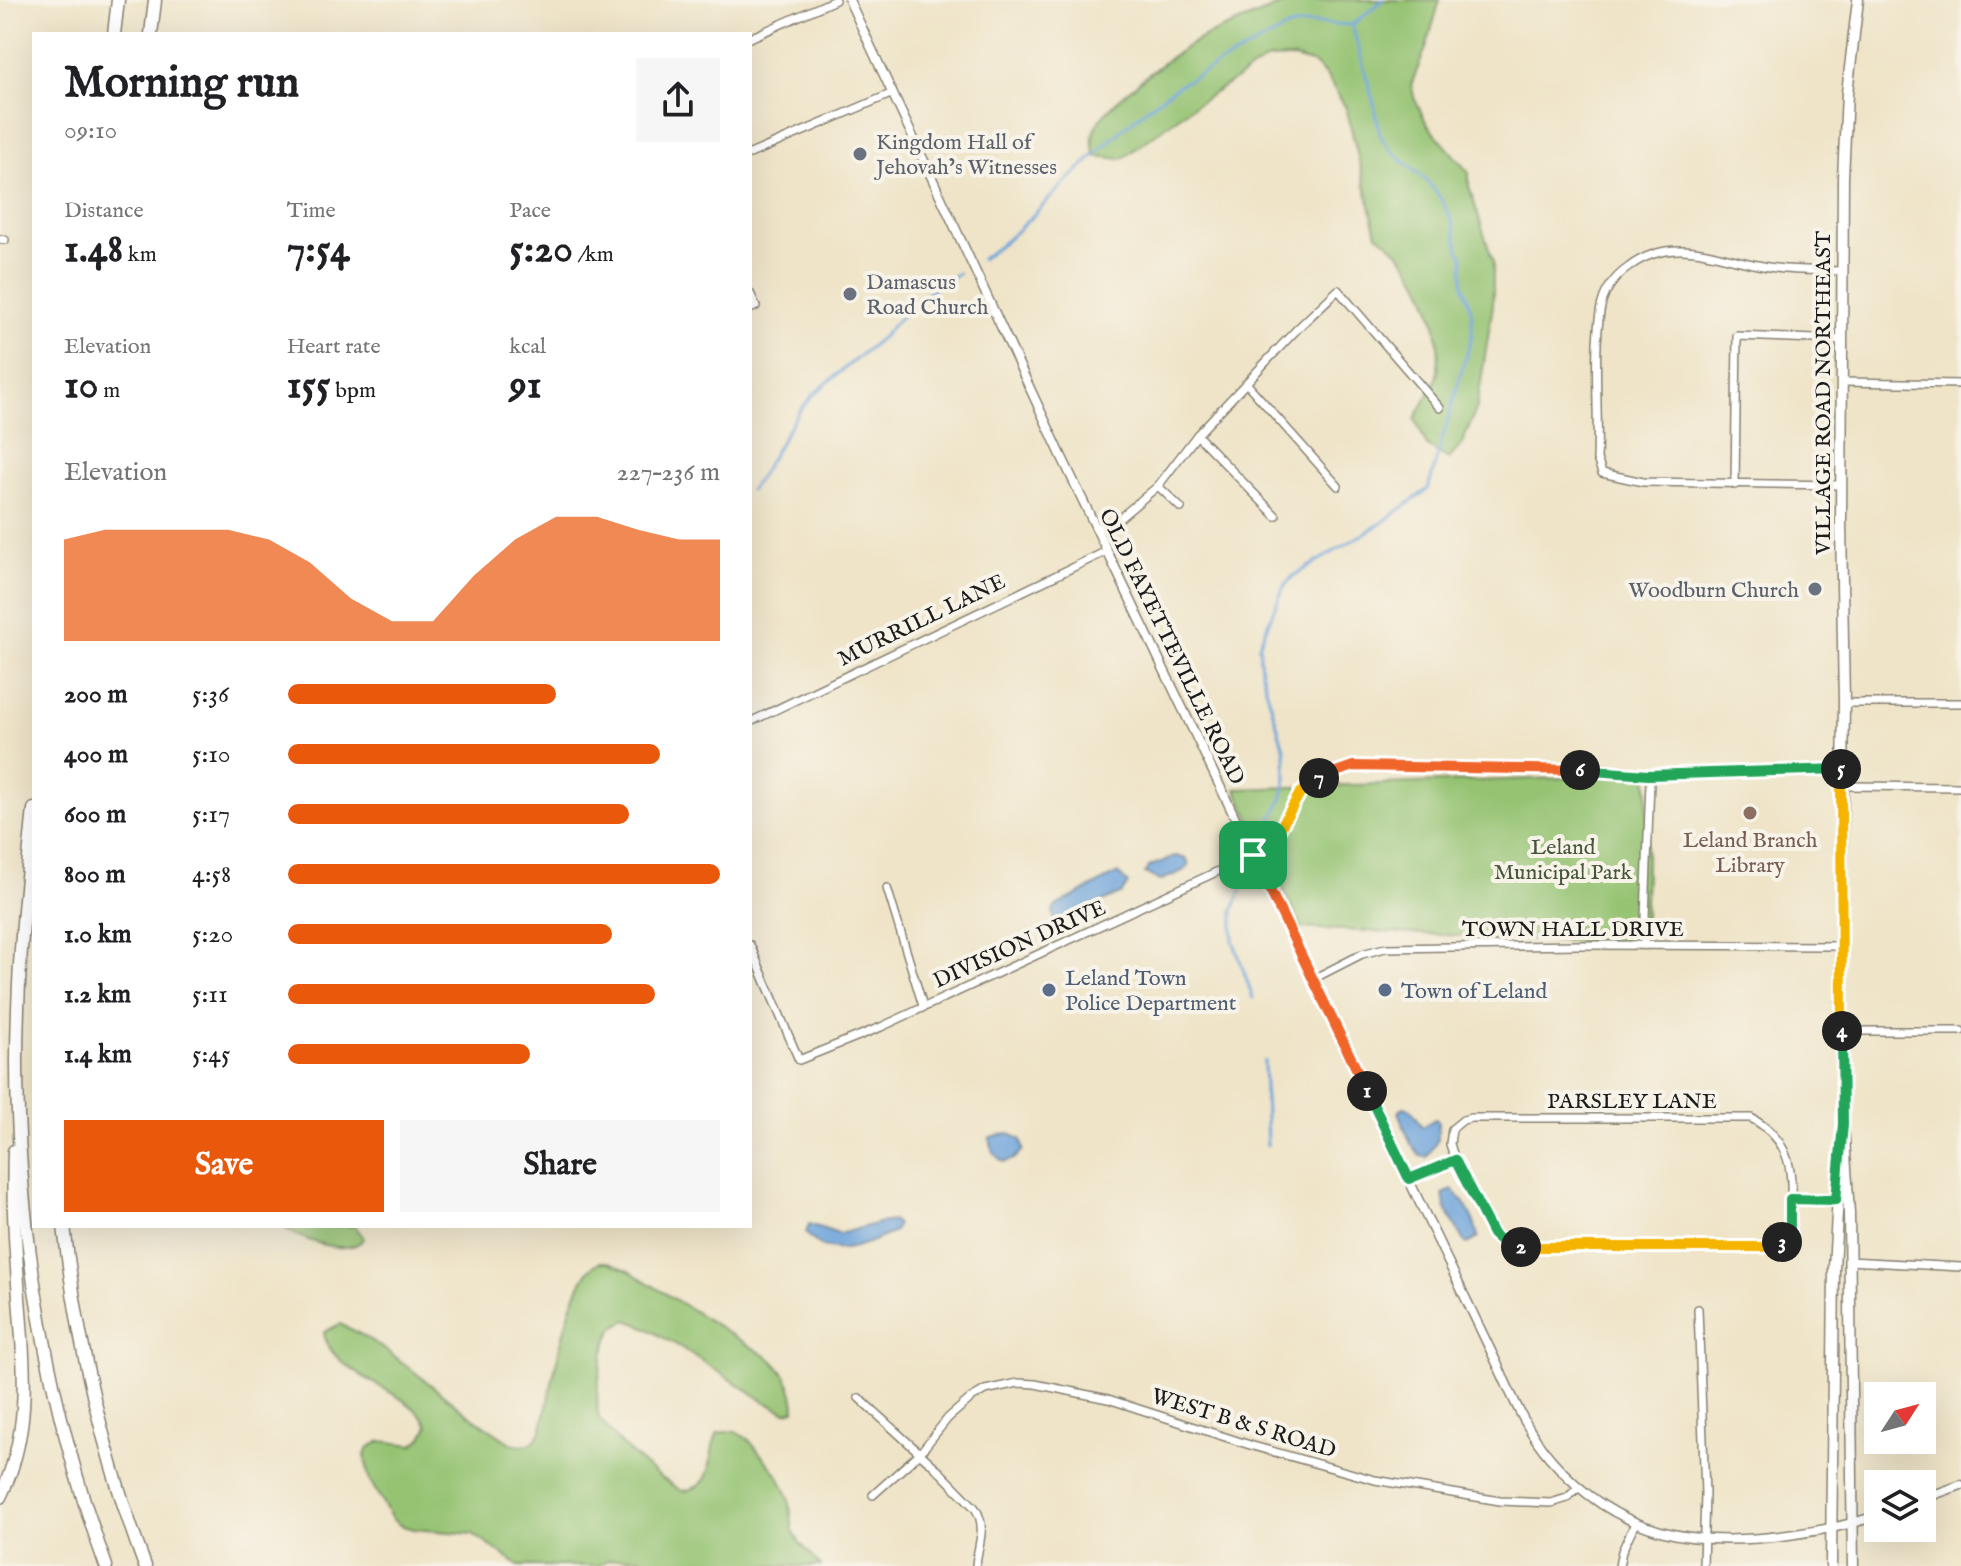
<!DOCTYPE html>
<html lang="en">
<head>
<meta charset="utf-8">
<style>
  body { margin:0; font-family:"IM FELL English",serif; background:#f6f6f6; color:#202124; height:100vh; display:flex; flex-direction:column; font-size:30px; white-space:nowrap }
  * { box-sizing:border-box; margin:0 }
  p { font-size:26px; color:#757577 }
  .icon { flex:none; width:44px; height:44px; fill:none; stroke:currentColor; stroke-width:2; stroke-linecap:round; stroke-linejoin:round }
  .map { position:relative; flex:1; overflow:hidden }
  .details { position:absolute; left:32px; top:32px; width:720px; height:1196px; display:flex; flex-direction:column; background:#fff; border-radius:0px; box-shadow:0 8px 32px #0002 }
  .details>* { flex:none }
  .needle { width:52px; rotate:54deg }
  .buttons { position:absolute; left:1864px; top:1382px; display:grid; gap:16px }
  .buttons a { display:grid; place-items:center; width:72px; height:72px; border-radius:0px; background:#fff; box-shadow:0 8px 32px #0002; font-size:40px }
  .pin { position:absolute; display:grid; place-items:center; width:68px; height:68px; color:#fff; margin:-34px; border-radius:16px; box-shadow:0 4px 12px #0006 }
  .km { position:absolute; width:40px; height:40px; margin:-20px; border-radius:50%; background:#222; color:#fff; font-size:22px; line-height:40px; text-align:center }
  .round { display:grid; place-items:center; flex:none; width:84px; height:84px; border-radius:0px; background:#f6f6f6 }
  .overview { display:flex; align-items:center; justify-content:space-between; height:136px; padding:0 32px }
  h1 { font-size:44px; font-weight:700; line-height:60px }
  .metrics { display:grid; grid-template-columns:repeat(3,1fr); gap:12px; height:136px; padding:8px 32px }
  .metrics div { display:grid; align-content:center }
  .metrics b { font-size:40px; font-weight:700 }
  .metrics small { font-size:22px; font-weight:400 }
  .metrics p { font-size:22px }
  .chart { height:224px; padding:16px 32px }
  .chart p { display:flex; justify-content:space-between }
  .chart svg { width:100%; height:144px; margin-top:8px; fill:#ea580c; opacity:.7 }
  .primary-button { display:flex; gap:16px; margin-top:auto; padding:16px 32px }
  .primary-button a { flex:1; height:92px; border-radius:0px; background:#ea580c; color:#fff; font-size:32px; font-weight:700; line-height:92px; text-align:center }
  .primary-button a+a { background:#f6f6f6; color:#202124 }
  ul { padding:0 32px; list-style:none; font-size:26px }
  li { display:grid; grid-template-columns:128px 96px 1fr; align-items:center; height:60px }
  li i { height:20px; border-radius:10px; background:#ea580c }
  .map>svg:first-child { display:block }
</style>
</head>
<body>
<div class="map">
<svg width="1961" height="1566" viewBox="0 0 1961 1566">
  <rect width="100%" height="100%" fill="#f7f3e8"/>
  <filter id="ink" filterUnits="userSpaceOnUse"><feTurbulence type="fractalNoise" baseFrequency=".0125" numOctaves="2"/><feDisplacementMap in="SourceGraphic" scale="16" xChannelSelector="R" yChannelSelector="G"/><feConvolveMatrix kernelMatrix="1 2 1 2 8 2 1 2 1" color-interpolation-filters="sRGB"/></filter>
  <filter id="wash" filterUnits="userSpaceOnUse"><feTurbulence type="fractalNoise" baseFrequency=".006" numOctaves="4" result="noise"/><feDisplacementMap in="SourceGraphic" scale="32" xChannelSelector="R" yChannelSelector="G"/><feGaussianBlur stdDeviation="1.8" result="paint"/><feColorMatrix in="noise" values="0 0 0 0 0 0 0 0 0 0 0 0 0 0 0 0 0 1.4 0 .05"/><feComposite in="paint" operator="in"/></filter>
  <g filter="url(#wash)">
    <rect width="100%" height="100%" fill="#efe4c8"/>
    <g fill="#95c372" stroke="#587047" stroke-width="2">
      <path d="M1291,0H1440L1426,48L1411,85L1415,100L1427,124L1469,173V186L1493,262V305L1477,407L1462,444L1449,459L1427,446L1415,419C1422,404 1437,384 1438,369C1443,320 1418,261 1377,234L1346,108L1327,77L1315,64L1294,58L1268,59L1189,109L1122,159L1095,156C1093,149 1092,139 1094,132C1101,106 1176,52 1200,39C1230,24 1262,15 1291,0Z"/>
      <polygon points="1648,775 1644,945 1302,928 1236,789"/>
      <path d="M282,1226H355L364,1238C350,1259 298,1239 282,1226Z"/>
      <path d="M600,1262H609L629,1271L771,1359C786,1373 795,1389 795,1410L785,1412L767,1403L680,1347L643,1326L627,1320C623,1322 618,1324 615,1327C602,1341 594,1399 599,1418C620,1447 651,1473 682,1491C720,1487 705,1454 718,1433L734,1431L748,1439L779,1476L789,1498L793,1531L800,1543L821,1566H662L637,1557L607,1560L598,1566H519L473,1534L413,1529L400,1525L392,1519L369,1479L365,1455L368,1448L381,1441L413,1445L422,1438L428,1426C413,1390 330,1377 324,1332L340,1324C396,1349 440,1397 491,1430C499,1435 509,1444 517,1445C530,1447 536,1441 541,1431C552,1395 567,1275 600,1262Z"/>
    </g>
    <g fill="#6ca3da" stroke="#44607b" stroke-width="2">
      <polygon points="1176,856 1187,859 1189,865 1185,870 1160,881 1145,873 1148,867"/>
      <polygon points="1118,873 1128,884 1122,893 1055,924 1053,911 1056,906"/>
      <polygon points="1404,1107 1411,1109 1422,1127 1435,1119 1438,1121 1438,1139 1427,1157 1420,1156 1411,1144 1398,1112"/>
      <path d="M1009,1133L1021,1140L1023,1150L1014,1159L1004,1162C995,1157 989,1147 990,1137Z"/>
      <path d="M1453,1190C1465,1201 1476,1222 1478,1238L1467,1244L1463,1240L1445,1207L1443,1194Z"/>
      <path d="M894,1221L897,1225L894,1232C864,1245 830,1263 806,1233L809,1224L839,1234L878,1223Z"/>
    </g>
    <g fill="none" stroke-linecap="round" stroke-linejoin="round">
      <g stroke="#6ca3da" stroke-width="3">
        <path d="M981,259C1013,238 1036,212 1063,185C1100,150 1137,113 1179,85L1289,27L1311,23L1352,25L1383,0"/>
        <path d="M750,490C774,460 787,421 814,394L882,337L913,303L959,273"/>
        <polyline points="1259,845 1283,797 1286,778 1285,752 1261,671 1259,645 1283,588 1293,576 1380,524 1428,489 1472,335 1472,314 1463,283 1463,256 1459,250 1452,221 1441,199 1429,183 1390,150 1380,135 1374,104 1352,25"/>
        <polyline points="1248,873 1233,910 1233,940 1253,998"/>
        <polyline points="1264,1061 1267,1145"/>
      </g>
    </g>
  </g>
  <g filter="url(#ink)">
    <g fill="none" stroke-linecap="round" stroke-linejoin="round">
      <defs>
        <g id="minor">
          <polyline points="750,38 835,0"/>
          <polyline points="750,154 893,93"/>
          <polyline points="0,239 5,240"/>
          <polyline points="750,293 756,306 750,309"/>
          <polyline points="1842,382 1961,384"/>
          <polyline points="1247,384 1338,486"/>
          <polyline points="1197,435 1276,516"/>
          <polyline points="1735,485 1737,336 1843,340"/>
          <path d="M1841,485L1643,482L1602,473L1597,459C1599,411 1593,358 1600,312C1603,292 1613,278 1629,267C1677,231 1725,263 1776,268C1798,271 1821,270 1843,271"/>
          <polyline points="1158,486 1181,508"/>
          <polyline points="1097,529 1121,517 1158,486 1197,435 1298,328 1338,290 1440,408"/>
          <polyline points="1844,703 1961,703"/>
          <polyline points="750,722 1107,551"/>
          <polyline points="1842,786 1961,787"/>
          <polyline points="887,888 923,1006"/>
          <polyline points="750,945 799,1060 881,1027 1253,855 1272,843 1300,793 1320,778 1353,766 1561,769 1648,775 1841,768"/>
          <polyline points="1644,945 1650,781 1648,775"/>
          <polyline points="1313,979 1362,954 1385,948 1577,945 1841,946"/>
          <polyline points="1842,1031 1961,1031"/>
          <path d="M1409,1179L1455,1160L1493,1234L1513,1247H1762L1778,1246L1790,1236C1790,1186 1802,1146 1751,1118H1471L1463,1120L1452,1129L1450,1144L1455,1160"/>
          <polyline points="1790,1199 1840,1200"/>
          <polyline points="1849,1261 1961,1267"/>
          <polyline points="1698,1309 1705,1493 1703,1566"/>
          <path d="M859,1398L935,1467L975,1508C988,1528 977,1545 976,1566"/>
          <polyline points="873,1495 920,1453 948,1418 970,1399 985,1390 1018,1383 1035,1384 1108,1399 1253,1446 1375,1480 1500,1501 1551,1503 1567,1498 1579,1487"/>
          <polyline points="1619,1566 1622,1551 1635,1523"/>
        </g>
        <g id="tertiary">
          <path d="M849,0L1061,455L1489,1347C1508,1385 1523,1428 1551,1459C1618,1537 1698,1549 1795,1534C1824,1530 1851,1525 1878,1515"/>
          <polyline points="1922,1499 1961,1485"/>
        </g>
        <g id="secondary">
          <polyline points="1831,1566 1834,1269 1841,1140"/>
          <polyline points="1853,1566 1849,1213 1843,1124 1841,946 1844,703 1841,524 1843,178 1847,93 1858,0"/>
        </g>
        <g id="motorway">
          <polyline points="114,34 118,0"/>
          <polyline points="151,34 155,0"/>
          <path d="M34,809C27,876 20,942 18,1009C11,1196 42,1390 106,1566"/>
          <path d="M64,1226C77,1342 104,1457 145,1566"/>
          <path d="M0,1497C30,1436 25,1376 20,1311C16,1258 12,1204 14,1151"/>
        </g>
      </defs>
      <use href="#minor" stroke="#868072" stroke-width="10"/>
      <use href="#tertiary" stroke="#868072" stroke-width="11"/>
      <use href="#secondary" stroke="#868072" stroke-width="13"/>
      <use href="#motorway" stroke="#868072" stroke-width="15"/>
      <use href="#minor" stroke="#fff" stroke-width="7"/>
      <use href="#tertiary" stroke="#fff" stroke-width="8"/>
      <use href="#secondary" stroke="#fff" stroke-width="10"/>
      <use href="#motorway" stroke="#fff" stroke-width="12"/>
    </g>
  </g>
  <g fill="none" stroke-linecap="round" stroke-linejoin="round" filter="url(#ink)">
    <defs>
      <polyline id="split-1" points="1253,855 1367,1091"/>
      <polyline id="split-2" points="1367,1091 1409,1179 1455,1160 1493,1234 1504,1244 1521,1247"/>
      <polyline id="split-3" points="1521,1247 1762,1247 1778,1246 1782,1242"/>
      <polyline id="split-4" points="1782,1242 1790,1236 1790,1199 1836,1200 1843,1124 1842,1031"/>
      <polyline id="split-5" points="1841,769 1842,1031"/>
      <polyline id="split-6" points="1580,770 1648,775 1841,769"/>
      <polyline id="split-7" points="1319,778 1353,766 1580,770"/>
      <polyline id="split-8" points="1253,855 1272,843 1300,793 1319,778"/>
    </defs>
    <use href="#split-1" stroke="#fff" stroke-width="16"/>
    <use href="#split-2" stroke="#fff" stroke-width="16"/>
    <use href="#split-3" stroke="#fff" stroke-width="16"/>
    <use href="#split-4" stroke="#fff" stroke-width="16"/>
    <use href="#split-5" stroke="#fff" stroke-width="16"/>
    <use href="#split-6" stroke="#fff" stroke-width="16"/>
    <use href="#split-7" stroke="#fff" stroke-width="16"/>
    <use href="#split-8" stroke="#fff" stroke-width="16"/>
    <use href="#split-1" stroke="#f0652b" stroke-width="10"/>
    <use href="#split-2" stroke="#22a559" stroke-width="10"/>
    <use href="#split-3" stroke="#f5b400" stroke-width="10"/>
    <use href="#split-4" stroke="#22a559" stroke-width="10"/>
    <use href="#split-5" stroke="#f5b400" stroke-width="10"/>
    <use href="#split-6" stroke="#22a559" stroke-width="10"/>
    <use href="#split-7" stroke="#f0652b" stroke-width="10"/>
    <use href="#split-8" stroke="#f5b400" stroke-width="10"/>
  </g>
  <g fill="#6b7280" stroke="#f7f3e8" stroke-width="3">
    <circle cx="860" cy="154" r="8"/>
    <circle cx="850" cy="294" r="8"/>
    <circle cx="1815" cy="589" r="8"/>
  </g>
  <circle fill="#8d6e63" stroke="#f7f3e8" stroke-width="3" cx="1750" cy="813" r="8"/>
  <g fill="#5c6f8a" stroke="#f7f3e8" stroke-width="3">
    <circle cx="1049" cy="990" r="8"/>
    <circle cx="1385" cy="990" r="8"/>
  </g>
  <g text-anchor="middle" stroke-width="8" stroke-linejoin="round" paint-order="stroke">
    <g font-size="22" fill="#5b616d" stroke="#f7f3e8" text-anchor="start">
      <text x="876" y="149">Kingdom Hall of<tspan x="876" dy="25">Jehovah’s Witnesses</tspan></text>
      <text x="866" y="289">Damascus<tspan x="866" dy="25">Road Church</tspan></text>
      <text x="1799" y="597" text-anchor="end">Woodburn Church</text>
    </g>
    <g font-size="22" fill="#1c1c1c" stroke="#f7f3e8">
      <text transform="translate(1822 393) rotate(-90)" y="8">VILLAGE ROAD NORTHEAST</text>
      <text transform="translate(921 619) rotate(-26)" y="8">MURRILL LANE</text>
      <text transform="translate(1173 646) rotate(64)" y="8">OLD FAYETTEVILLE ROAD</text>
      <text x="1573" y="936">TOWN HALL DRIVE</text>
      <text transform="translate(1019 943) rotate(-24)" y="8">DIVISION DRIVE</text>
      <text x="1632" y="1108">PARSLEY LANE</text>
      <text transform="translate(1244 1422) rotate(17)" y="8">WEST B &amp; S ROAD</text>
    </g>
    <g font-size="22" fill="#785e54" stroke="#f7f3e8">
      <text x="1750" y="847">Leland Branch<tspan x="1750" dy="25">Library</tspan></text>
    </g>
    <g font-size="22" fill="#46563a" stroke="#f7f3e8">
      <text x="1563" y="854">Leland<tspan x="1563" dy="25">Municipal Park</tspan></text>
    </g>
    <g font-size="22" fill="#4e5e75" stroke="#f7f3e8" text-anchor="start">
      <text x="1065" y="985">Leland Town<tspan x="1065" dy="25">Police Department</tspan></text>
      <text x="1401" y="998">Town of Leland</text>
    </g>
  </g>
</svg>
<div class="buttons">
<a><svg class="needle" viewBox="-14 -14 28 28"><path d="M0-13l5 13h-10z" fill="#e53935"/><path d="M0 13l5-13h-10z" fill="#757577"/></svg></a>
<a><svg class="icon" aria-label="layers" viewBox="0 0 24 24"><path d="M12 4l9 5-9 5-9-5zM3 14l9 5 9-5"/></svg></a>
</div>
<div class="pin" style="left:1253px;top:855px;background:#1e9e55"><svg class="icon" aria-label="arrive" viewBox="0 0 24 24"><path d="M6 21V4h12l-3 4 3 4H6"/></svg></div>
<b class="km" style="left:1367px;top:1091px">1</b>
<b class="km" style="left:1521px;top:1247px">2</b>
<b class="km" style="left:1782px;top:1242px">3</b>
<b class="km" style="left:1842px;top:1031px">4</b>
<b class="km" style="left:1841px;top:769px">5</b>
<b class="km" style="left:1580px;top:770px">6</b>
<b class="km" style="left:1319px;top:778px">7</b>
<section class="details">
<div class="overview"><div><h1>Morning run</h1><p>09:10</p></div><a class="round"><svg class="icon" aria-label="share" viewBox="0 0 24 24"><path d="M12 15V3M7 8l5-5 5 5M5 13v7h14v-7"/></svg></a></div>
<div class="metrics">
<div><p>Distance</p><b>1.48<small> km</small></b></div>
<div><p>Time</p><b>7:54</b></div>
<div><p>Pace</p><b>5:20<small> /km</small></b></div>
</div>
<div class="metrics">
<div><p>Elevation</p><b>10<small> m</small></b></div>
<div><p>Heart rate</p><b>155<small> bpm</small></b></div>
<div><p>kcal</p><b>91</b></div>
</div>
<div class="chart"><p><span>Elevation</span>227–236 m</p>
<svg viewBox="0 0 160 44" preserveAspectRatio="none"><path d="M0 44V13L10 10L20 10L30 10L40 10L50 13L60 20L70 31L80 38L90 38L100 24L110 13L120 6L130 6L140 10L150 13L160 13V44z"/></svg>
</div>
<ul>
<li><b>200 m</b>5:36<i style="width:62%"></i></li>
<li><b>400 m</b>5:10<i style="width:86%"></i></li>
<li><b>600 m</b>5:17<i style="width:79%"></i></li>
<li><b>800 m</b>4:58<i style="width:100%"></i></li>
<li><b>1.0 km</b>5:20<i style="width:75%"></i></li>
<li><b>1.2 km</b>5:11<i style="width:85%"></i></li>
<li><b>1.4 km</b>5:45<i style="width:56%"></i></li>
</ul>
<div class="primary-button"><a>Save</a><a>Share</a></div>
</section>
</div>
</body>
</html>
